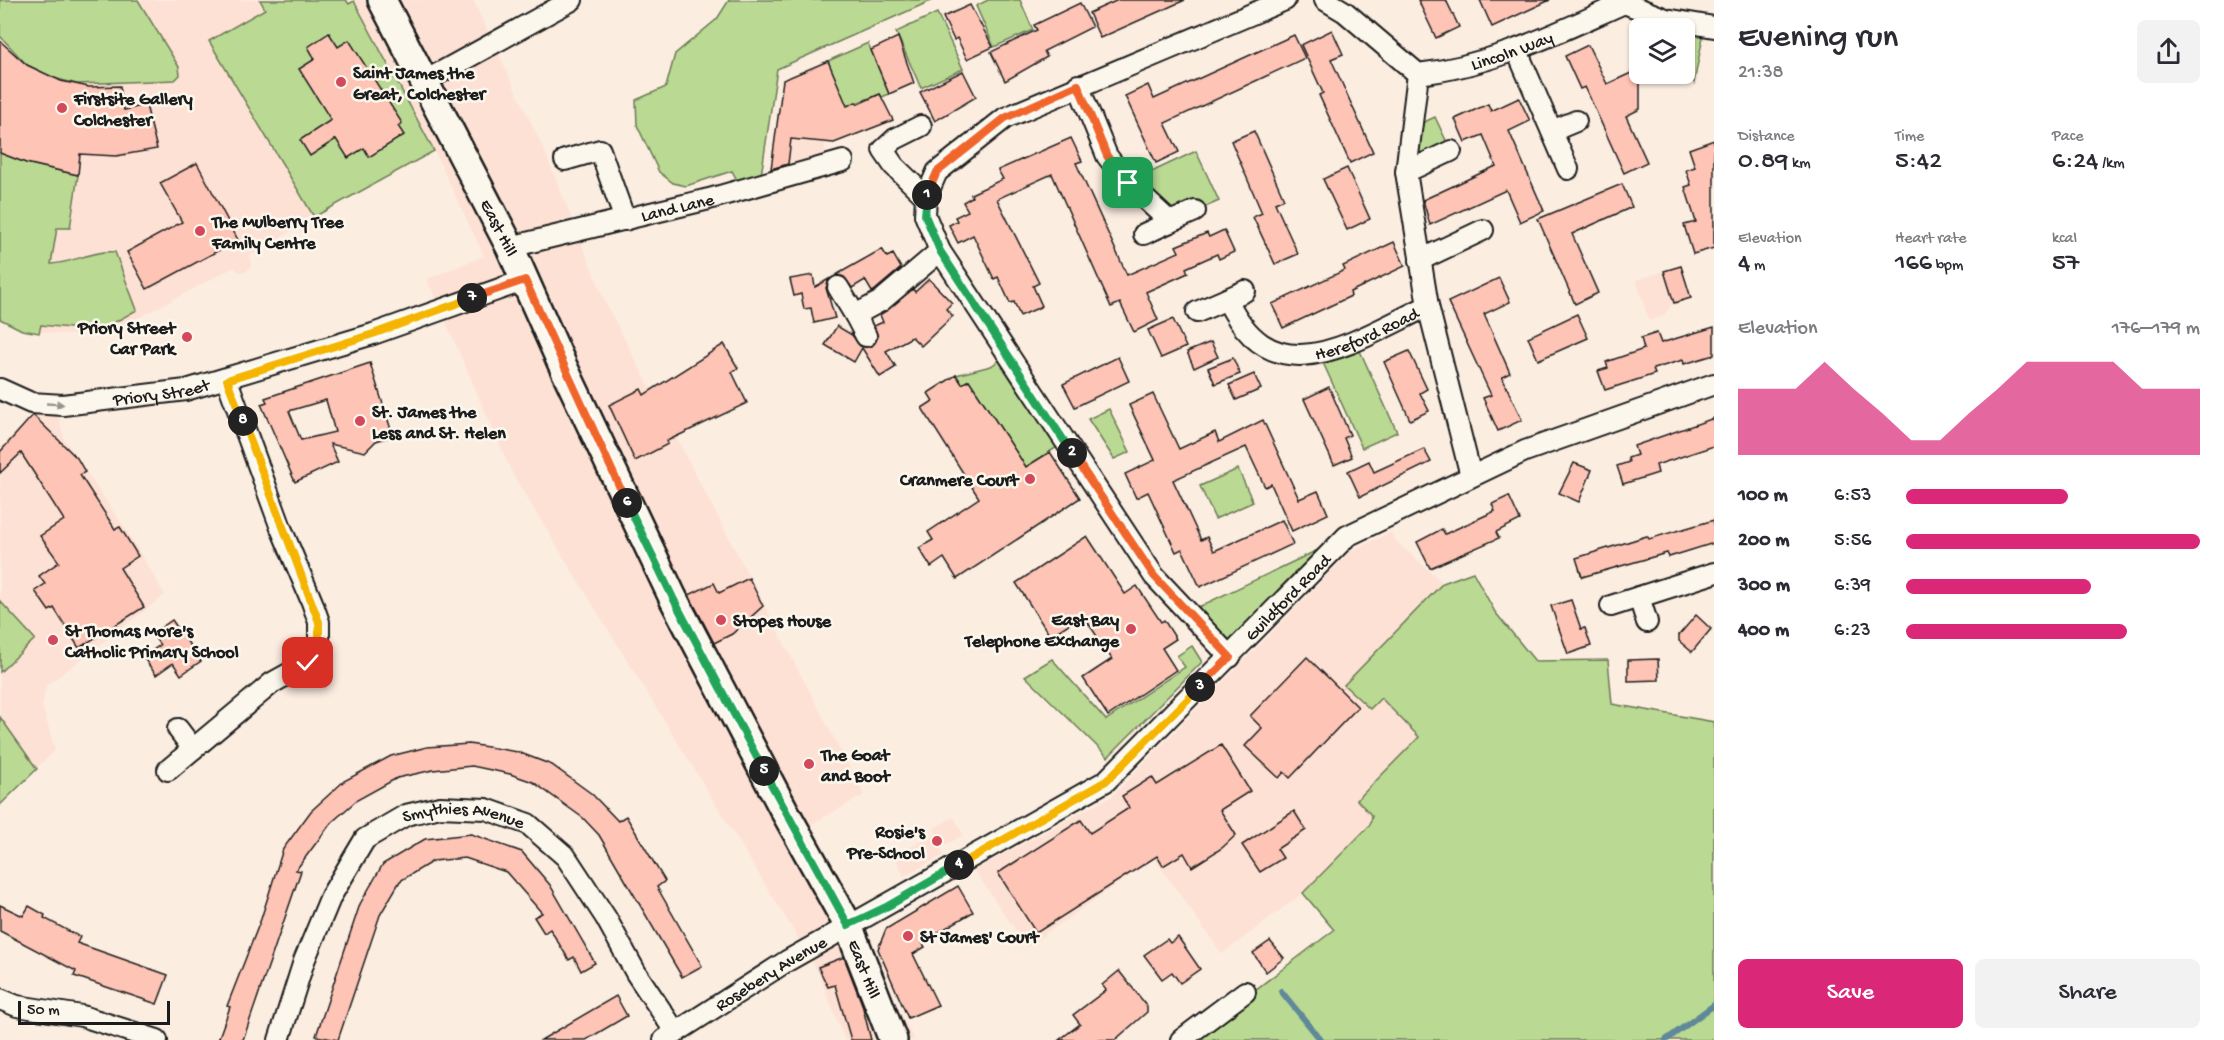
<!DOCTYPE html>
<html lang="en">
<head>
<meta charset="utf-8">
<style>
  body { margin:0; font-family:"Gochi Hand",sans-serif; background:#f2f2f3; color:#2b2b33; height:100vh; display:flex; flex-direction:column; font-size:22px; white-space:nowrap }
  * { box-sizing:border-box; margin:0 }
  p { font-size:20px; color:#7c7c81 }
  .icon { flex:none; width:33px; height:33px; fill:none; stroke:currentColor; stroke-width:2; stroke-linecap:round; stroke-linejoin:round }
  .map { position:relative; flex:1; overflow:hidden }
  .side { display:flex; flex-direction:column; background:#fff; width:510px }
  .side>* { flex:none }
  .fabs { position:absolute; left:1629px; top:18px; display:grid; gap:12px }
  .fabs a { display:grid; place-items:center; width:66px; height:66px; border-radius:9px; background:#fff; box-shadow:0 2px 4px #0004; font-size:30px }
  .scale { position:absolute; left:18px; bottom:15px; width:152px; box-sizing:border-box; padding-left:6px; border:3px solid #1c1c1c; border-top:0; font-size:16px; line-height:21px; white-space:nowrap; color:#1c1c1c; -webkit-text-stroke:4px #fbf7ec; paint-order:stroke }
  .pin { position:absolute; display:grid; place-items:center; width:51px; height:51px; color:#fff; margin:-26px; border-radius:12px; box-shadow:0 3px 9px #0006 }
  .km { position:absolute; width:30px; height:30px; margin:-15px; border-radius:50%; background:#222; color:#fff; font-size:16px; line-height:30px; text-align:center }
  .round { display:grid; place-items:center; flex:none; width:63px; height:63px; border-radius:9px; background:#f2f2f3 }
  .summary { display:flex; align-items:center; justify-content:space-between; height:102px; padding:0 24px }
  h1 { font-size:33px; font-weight:600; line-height:45px }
  .metrics { display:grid; grid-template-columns:repeat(3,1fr); gap:9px; height:102px; padding:6px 24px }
  .metrics div { display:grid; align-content:center }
  .metrics b { font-size:26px; font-weight:600 }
  .metrics small { font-size:16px; font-weight:400 }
  .metrics p { font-size:16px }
  .chart { height:168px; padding:12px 24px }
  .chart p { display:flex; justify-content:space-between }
  .chart svg { width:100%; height:108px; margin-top:6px; fill:#db2777; opacity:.7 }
  .action { display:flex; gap:12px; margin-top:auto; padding:12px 24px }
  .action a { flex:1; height:69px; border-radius:9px; background:#db2777; color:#fff; font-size:24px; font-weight:600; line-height:69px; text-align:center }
  .action a+a { background:#f2f2f3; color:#2b2b33 }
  ul { padding:0 24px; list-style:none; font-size:20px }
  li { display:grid; grid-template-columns:96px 72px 1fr; align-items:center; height:45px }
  li i { height:15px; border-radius:8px; background:#db2777 }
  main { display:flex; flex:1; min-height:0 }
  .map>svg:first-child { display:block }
</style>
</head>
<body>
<main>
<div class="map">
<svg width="1714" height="1040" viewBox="0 0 1714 1040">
  <rect width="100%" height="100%" fill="#fcede1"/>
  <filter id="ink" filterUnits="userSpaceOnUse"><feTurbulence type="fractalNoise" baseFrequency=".0167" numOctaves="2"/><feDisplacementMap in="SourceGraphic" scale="12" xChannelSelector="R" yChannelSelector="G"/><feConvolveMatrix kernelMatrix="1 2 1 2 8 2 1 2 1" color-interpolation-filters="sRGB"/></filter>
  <g filter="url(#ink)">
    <g fill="#fde1d4">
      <polygon points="0,0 473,0 544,150 606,304 864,795 808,826 914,1040 845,1040 817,970 797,936 513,475 427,279 484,256 434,151 314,217 250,256 251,266 246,272 239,272 234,267 101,338 22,330 0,319"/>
      <polygon points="828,61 836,78 831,80 824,160 770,178 783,80"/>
      <polygon points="1681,266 1691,298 1672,304 1664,316 1649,321 1636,280"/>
      <polygon points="33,415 59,417 64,439 128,533 165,595 46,686 42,706 55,750 0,805 0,448"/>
      <polygon points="1391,532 1397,542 1443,583 1473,572 1495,612 1535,661 1608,660 1612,704 1714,722 1280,970 1334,930 1303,893 1222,954 1154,858 1027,947 974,870 1112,796 1351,551"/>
      <polygon points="954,817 963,835 940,848 944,855 904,876 894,856 936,834 934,828"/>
    </g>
    <g fill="#bad992" stroke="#6b7a57" stroke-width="1.5">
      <polygon points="0,0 138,0 179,67 180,75 175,80 77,84 50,77 27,65 0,36"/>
      <polygon points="260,0 346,0 349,4 354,1 434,151 314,217 209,41 265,9"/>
      <polygon points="729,0 933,0 777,69 761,176 745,183 737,180 732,171 686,186 673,183 659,172 637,125 636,100 666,87 675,54 717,19"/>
      <polygon points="988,0 1020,0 1033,30 994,47 976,6"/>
      <polygon points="937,13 963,69 921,88 896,32"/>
      <polygon points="1705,26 1694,83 1685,61 1684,28"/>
      <polygon points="868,43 889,94 882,97 880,94 835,111 831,80 835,78 828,61"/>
      <polygon points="1435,117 1451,151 1406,172 1411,128"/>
      <polygon points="1196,151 1219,201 1170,222 1128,183"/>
      <path d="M0,153L26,163L78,175L70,228H57L51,264C73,263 93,250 115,252L137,310L99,331L41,325L39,333L22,330L0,319Z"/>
      <polygon points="1355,340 1397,432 1362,448 1319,354"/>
      <polygon points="1007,355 1065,442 1026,467 969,380 962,384 956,375 991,366"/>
      <polygon points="1109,409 1130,452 1114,459 1088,419"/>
      <polygon points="1238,469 1253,502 1215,519 1200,486"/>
      <polygon points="1347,536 1230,657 1188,612"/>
      <polygon points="1473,572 1495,612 1535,661 1608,660 1612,704 1714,722 1714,1040 1189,1040 1334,930 1303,893 1370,825 1372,816 1357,800 1419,737 1381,698 1370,709 1344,685 1443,583"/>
      <polygon points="0,601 35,639 0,672"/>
      <polygon points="1192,646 1202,662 1108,757 1025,676 1052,659 1106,720 1185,667 1177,656"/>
      <polygon points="0,717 37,769 0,805"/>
    </g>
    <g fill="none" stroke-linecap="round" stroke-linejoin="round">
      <g stroke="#5f8999" stroke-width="6">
        <polyline points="1281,991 1321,1040"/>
        <polyline points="1666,1040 1714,1005"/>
      </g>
    </g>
    <g fill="#fec4b5" stroke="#1c1c1c" stroke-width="1.5" fill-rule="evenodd">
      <polygon points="1118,0 1185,0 1100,38 1089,13"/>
      <polygon points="1418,0 1446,0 1459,27 1436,38"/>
      <polygon points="1480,0 1550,0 1492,27"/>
      <polygon points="1080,3 1092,27 1044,51 1047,57 1005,81 991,52 1037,30 1034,25"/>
      <polygon points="970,5 993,47 967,59 957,38 954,40 943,17"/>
      <polygon points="1332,30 1343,54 1331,59 1373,152 1350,163 1319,95 1323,93 1301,45"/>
      <polygon points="329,33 338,47 349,40 402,123 398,126 404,135 369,157 364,148 348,158 336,139 310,156 300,140 331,120 299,69 315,59 308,47"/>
      <polygon points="1294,35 1305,58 1165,123 1179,152 1156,163 1125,96 1148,85 1154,99"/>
      <polygon points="898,37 914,83 889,94 871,50"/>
      <polygon points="0,41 27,65 61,81 89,87 120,86 124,110 146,105 157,149 116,156 80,154 78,175 26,163 0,153"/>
      <polygon points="1588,45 1607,84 1640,69 1640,109 1626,116 1647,162 1624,173 1585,87 1580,89 1565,56"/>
      <polygon points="828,61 847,106 856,102 858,104 880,94 893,120 834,143 791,139 788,164 771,169 783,80"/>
      <polygon points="963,71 976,97 935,121 920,92"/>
      <polygon points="1519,98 1530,121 1509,131 1544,211 1520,222 1506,190 1430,225 1423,200 1496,166 1483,135 1465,142 1455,119 1488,104 1491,111"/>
      <polygon points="1254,131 1284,199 1275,203 1298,254 1275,264 1253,217 1262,213 1231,141"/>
      <polygon points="1071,138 1082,161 1076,163 1127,275 1179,252 1176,246 1207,233 1209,237 1224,230 1234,252 1219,259 1217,254 1186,268 1188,273 1146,292 1158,320 1134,332 1120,303 1111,307 1052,174 997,199 1039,283 1033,286 1042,306 1038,308 1020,316 1014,302 1010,303 998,277 994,279 973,235 958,243 949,225 957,221 955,217 968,211 963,202 972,197 971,194 1003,179 998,170"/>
      <polygon points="1714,140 1714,248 1693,254 1684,225 1696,222 1685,187 1691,185 1686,170 1695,167 1689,149"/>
      <polygon points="197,163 238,240 147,289 127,252 182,222 160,183"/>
      <polygon points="1347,168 1370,219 1347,230 1323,179"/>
      <polygon points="1622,184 1632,207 1572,234 1598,293 1575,304 1538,219"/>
      <polygon points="1394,242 1405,266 1350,292 1351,296 1283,328 1272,304 1345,270 1343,266"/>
      <polygon points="882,249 887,257 893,254 901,268 874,291 872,292 865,280 852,288 844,277 836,275"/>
      <polygon points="1681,266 1691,298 1674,303 1664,271"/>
      <polygon points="813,275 815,287 829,279 826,288 835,318 814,323 811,308 804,309 801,294 794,296 790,279"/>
      <polygon points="1499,278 1510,302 1484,314 1510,373 1502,377 1522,420 1498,431 1483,398 1491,395 1448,302"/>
      <polygon points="929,279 952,303 946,309 953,316 921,346 912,337 886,351 896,367 880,377 862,348 854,362 825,345 837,326 852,335 860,346 872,346 878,337 874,326 883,322 880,315 913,289 915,292"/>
      <polygon points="1577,314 1588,338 1538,360 1528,337"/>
      <polygon points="1173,319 1186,347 1161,358 1148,330"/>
      <polygon points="1714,327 1714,355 1684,364 1683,360 1653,369 1655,374 1605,390 1598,371 1608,368 1606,362 1644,349 1641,338 1657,333 1661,343"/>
      <polygon points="1211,342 1218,357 1194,368 1187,352"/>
      <polygon points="724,344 738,368 732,372 747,403 667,441 668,444 635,461 609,405 641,389 644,395"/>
      <polygon points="1409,351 1427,389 1420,393 1429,411 1410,420 1384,362"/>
      <polygon points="1118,357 1129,381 1075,407 1063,384"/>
      <polygon points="1233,358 1240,374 1215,384 1208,368"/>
      <path d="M370,363L393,436L376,441L365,452L330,444L338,462L295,482L261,404L267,402L265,398ZM326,400L335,432L301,440L289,411Z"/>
      <polygon points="1254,374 1261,389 1236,400 1229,385"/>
      <polygon points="956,375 962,384 969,380 1026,467 1050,452 1080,498 957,579 944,558 931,567 919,548 933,540 928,532 979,498 922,408 933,401 928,393"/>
      <polygon points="1329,387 1350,435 1344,438 1352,457 1334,465 1304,399"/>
      <polygon points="1153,394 1179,449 1215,432 1219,442 1263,420 1299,499 1318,491 1328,514 1292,531 1271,484 1265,487 1246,447 1173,480 1201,540 1207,537 1214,551 1282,520 1293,544 1200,587 1182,549 1176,552 1148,492 1136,498 1125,474 1155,460 1129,405"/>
      <polygon points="33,415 77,458 85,472 80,475 115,529 120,527 138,556 120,568 144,607 79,648 54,608 49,611 35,591 45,584 39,576 59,562 40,536 64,520 21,453 0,473 0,452"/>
      <polygon points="1714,418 1714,446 1656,465 1658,473 1623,484 1617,466 1629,462 1628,458 1637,455 1634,446"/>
      <polygon points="1424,449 1431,462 1360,497 1348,471 1369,461 1374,472"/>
      <polygon points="1574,463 1592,470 1579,502 1559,493"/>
      <polygon points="1509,496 1520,520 1496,532 1499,538 1430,568 1417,542 1442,529 1445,534 1495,511 1492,504"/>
      <polygon points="1714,520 1714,543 1669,557 1667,553 1582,577 1576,558 1647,536 1649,539"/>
      <polygon points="1087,536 1125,594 1137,586 1161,622 1164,620 1176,639 1162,648 1176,670 1108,716 1083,678 1112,659 1083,615 1050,636 1016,583"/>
      <polygon points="749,578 763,606 732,634 714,643 689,595 714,583 719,593"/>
      <polygon points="1571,600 1581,629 1585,628 1591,646 1568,654 1551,606"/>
      <polygon points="1696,615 1711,629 1692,652 1679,641 1679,635"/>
      <polygon points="172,620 201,661 181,675 173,663 156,675 143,657 160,645 152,634"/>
      <polygon points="1307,657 1358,707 1290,778 1284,772 1279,778 1245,746 1262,728 1250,716"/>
      <polygon points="1658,659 1659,680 1628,681 1628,660"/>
      <polygon points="469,744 518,752 552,765 592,794 618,821 626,816 665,881 657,887 702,966 682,977 599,835 583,818 533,782 510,774 472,766 433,770 397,778 357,800 331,823 296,870 301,871 243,1040 218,1040 230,1007 227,1006 261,919 283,849 311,811 344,781 391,756 427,747"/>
      <polygon points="1221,745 1250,791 1220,810 1236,835 1222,848 1192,867 1184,853 1163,866 1157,856 1036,933 998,873 1081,820 1090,833 1129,808 1122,796 1152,777 1157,785"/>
      <polygon points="1294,811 1306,830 1277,849 1283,858 1260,872 1242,845"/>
      <polygon points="471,834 522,852 550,885 595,963 581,971 574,957 569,960 550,929 544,933 534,917 542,913 506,872 465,858 433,861 400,881 380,915 338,1040 316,1036 360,904 383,864 425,839"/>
      <polygon points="958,886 973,912 922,942 925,947 913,954 938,1005 908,1018 878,949 886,929"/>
      <polygon points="0,905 23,916 29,906 45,915 44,918 80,937 77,943 168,975 157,1004 74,976 76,971 0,931"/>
      <polygon points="1178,937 1200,969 1180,983 1172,972 1162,979 1144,955 1167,939 1170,943"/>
      <polygon points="1270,941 1284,958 1266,972 1253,953"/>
      <polygon points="844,957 862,1004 871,1040 851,1040 835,985 828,987 818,967"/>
      <polygon points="1119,971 1147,1006 1147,1012 1115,1040 1059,1040 1080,1024 1073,1015 1106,990 1102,985"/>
      <polygon points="616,996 627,1016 586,1040 541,1040"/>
    </g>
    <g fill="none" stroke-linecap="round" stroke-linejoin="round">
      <defs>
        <g id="street">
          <path id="s1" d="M1325,0L1345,12L1418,74C1492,66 1556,33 1624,3L1666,19L1714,27"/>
          <polyline points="1517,51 1568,169"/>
          <polyline points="1418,74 1406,172 1428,306"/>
          <polyline points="425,81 572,0"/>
          <polyline points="1078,85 1107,156 1128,183 1170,222 1195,211"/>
          <polyline points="921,126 895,139 883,150 894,166 926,197"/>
          <polyline points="1552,131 1576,121"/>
          <polyline points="565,160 600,150 625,220"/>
          <polyline points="1406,172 1451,151"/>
          <polyline points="1144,234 1170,222"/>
          <path id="s2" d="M510,247L709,199L843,161"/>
          <polyline points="1420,260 1483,230"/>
          <polyline points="838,287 855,315"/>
          <polyline points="1227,299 1245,291"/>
          <path id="s3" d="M1197,312L1227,299C1273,400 1355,340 1428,306L1471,476"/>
          <polyline points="866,336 855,315 881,301 940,251"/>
          <path id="s4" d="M0,389L31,403L63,405L186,390L373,334L525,280"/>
          <polyline points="1639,597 1647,622"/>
          <polyline points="1611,606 1714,573"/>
          <polyline points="1230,657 1154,576 940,251 925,215 926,197 937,172 1005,118 1285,0"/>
          <polyline points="178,729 193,749"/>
          <polyline points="168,770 272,683 308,663 319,641 319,622 312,602 281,528 227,380"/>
          <polyline points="0,999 17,1006 82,1016 157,1040"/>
          <path id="s5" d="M279,1040L304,961L331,896L365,839L406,815L440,807L486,809L528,824L566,857L606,918L636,973L676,1033"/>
          <path id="s6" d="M664,1040L787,961L1106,781L1347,536L1525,451L1714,384"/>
          <polyline points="1181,1040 1245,992"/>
        </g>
        <g id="secondary">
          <path id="s7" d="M382,0L510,247L562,364L673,598L784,810L848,925L893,1040"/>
        </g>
      </defs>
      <use href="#street" stroke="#1c1c1c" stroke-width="24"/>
      <use href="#secondary" stroke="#1c1c1c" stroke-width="32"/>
      <use href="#street" stroke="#fbf7ec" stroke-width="20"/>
      <use href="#secondary" stroke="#fbf7ec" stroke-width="27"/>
    </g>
    <defs><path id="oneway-solid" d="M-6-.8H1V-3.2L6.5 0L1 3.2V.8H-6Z" transform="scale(1.5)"/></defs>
    <use fill="#97948e" href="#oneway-solid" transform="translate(55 404) rotate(3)"/>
  </g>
  <g fill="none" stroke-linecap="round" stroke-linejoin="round" filter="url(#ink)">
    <defs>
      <polyline id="split-1" points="927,195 937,172 1005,118 1078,85 1107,156 1128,183"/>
      <polyline id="split-2" points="927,195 925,215 940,251 1072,453"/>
      <polyline id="split-3" points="1072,453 1154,576 1230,657 1200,687"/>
      <polyline id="split-4" points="959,865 1106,781 1200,687"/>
      <polyline id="split-5" points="764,771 848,925 888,906 959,865"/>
      <polyline id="split-6" points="627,503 673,598 764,771"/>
      <polyline id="split-7" points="472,298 525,280 627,503"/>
      <polyline id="split-8" points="243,421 227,380 373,334 472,298"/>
      <polyline id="split-9" points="243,421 319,622 319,641 308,663"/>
    </defs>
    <use href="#split-1" stroke="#fff" stroke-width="12"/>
    <use href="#split-2" stroke="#fff" stroke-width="12"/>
    <use href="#split-3" stroke="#fff" stroke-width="12"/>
    <use href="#split-4" stroke="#fff" stroke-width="12"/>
    <use href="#split-5" stroke="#fff" stroke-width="12"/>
    <use href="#split-6" stroke="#fff" stroke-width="12"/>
    <use href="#split-7" stroke="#fff" stroke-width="12"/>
    <use href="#split-8" stroke="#fff" stroke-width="12"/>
    <use href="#split-9" stroke="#fff" stroke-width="12"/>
    <use href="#split-1" stroke="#f0652b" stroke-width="8"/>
    <use href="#split-2" stroke="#22a559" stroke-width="8"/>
    <use href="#split-3" stroke="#f0652b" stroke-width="8"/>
    <use href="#split-4" stroke="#f5b400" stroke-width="8"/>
    <use href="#split-5" stroke="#22a559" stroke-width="8"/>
    <use href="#split-6" stroke="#22a559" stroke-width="8"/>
    <use href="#split-7" stroke="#f0652b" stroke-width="8"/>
    <use href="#split-8" stroke="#f5b400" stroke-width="8"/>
    <use href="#split-9" stroke="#f5b400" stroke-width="8"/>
  </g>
  <g fill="#d1495b" stroke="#fbf7ec" stroke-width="2">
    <circle cx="341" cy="82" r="6"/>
    <circle cx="62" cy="108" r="6"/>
    <circle cx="200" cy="231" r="6"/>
    <circle cx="187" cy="337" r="6"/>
    <circle cx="360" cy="421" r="6"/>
    <circle cx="1030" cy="479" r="6"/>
    <circle cx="721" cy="620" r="6"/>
    <circle cx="1131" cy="629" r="6"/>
    <circle cx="53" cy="640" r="6"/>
    <circle cx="809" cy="764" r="6"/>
    <circle cx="937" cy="841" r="6"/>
    <circle cx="908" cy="936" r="6"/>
  </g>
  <g text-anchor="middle" stroke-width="5" stroke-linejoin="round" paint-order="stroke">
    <g font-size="18" fill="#1c1c1c" stroke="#fbf7ec">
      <text dy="6" stroke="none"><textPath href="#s1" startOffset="216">Lincoln Way</textPath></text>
      <text dy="6" stroke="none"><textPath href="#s2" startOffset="172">Land Lane</textPath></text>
      <text dy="6" stroke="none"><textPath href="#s7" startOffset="256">East Hill</textPath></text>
      <text dy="6" stroke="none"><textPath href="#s3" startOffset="201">Hereford Road</textPath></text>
      <text dy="6" stroke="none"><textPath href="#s4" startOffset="165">Priory Street</textPath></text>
      <text dy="6" stroke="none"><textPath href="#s6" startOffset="771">Guildford Road</textPath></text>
      <text dy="6" stroke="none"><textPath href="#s5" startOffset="326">Smythies Avenue</textPath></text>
      <text dy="6" stroke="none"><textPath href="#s7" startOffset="1083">East Hill</textPath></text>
      <text dy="6" stroke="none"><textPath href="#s6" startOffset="126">Rosebery Avenue</textPath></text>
    </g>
    <g font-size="18" font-weight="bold" fill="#1c1c1c" stroke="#fbf7ec" text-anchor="start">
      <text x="353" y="78">Saint James the<tspan x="353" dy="21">Great, Colchester</tspan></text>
      <text x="74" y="104">Firstsite Gallery<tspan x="74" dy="21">Colchester</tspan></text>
      <text x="212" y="227">The Mulberry Tree<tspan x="212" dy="21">Family Centre</tspan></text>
      <text x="175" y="333" text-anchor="end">Priory Street<tspan x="175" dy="21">Car Park</tspan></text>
      <text x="372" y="417">St. James the<tspan x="372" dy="21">Less and St. Helen</tspan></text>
      <text x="1018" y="485" text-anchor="end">Cranmere Court</text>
      <text x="1119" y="625" text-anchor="end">East Bay<tspan x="1119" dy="21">Telephone Exchange</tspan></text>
      <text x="733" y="626">Stopes House</text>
      <text x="65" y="636">St Thomas More's<tspan x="65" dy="21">Catholic Primary School</tspan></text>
      <text x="821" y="760">The Goat<tspan x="821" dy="21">and Boot</tspan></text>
      <text x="925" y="837" text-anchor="end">Rosie's<tspan x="925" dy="21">Pre-School</tspan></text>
      <text x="920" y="942">St James' Court</text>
    </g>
  </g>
</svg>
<div class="fabs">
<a><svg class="icon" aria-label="layers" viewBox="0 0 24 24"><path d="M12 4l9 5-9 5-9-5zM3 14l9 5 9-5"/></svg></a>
</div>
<div class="scale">50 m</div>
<div class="pin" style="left:1128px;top:183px;background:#1e9e55"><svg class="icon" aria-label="arrive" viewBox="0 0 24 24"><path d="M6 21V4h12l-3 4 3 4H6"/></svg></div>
<div class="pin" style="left:308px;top:663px;background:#d93025"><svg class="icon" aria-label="check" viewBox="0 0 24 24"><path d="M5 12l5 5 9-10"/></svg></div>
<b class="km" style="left:927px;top:195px">1</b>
<b class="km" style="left:1072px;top:453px">2</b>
<b class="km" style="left:1200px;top:687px">3</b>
<b class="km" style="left:959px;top:865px">4</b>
<b class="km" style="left:764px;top:771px">5</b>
<b class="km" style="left:627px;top:503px">6</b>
<b class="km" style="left:472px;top:298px">7</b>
<b class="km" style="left:243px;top:421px">8</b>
</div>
<section class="side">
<div class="summary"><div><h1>Evening run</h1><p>21:38</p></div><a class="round"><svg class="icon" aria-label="share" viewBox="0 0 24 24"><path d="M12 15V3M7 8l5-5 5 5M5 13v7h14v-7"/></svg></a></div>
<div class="metrics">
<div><p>Distance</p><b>0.89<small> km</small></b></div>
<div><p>Time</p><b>5:42</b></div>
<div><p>Pace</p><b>6:24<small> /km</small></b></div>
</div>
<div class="metrics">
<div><p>Elevation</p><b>4<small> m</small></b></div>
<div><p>Heart rate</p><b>166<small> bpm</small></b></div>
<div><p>kcal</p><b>57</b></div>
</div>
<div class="chart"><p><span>Elevation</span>176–179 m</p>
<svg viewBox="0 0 160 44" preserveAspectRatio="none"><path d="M0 44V17L10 17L20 17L30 6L40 17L50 27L60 38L70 38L80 27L90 17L100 6L110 6L120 6L130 6L140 17L150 17L160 17V44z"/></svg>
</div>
<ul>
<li><b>100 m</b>6:53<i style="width:55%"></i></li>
<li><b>200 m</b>5:56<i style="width:100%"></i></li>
<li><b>300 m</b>6:39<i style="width:63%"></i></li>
<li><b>400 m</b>6:23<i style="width:75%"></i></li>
</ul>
<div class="action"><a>Save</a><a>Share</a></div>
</section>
</main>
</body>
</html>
